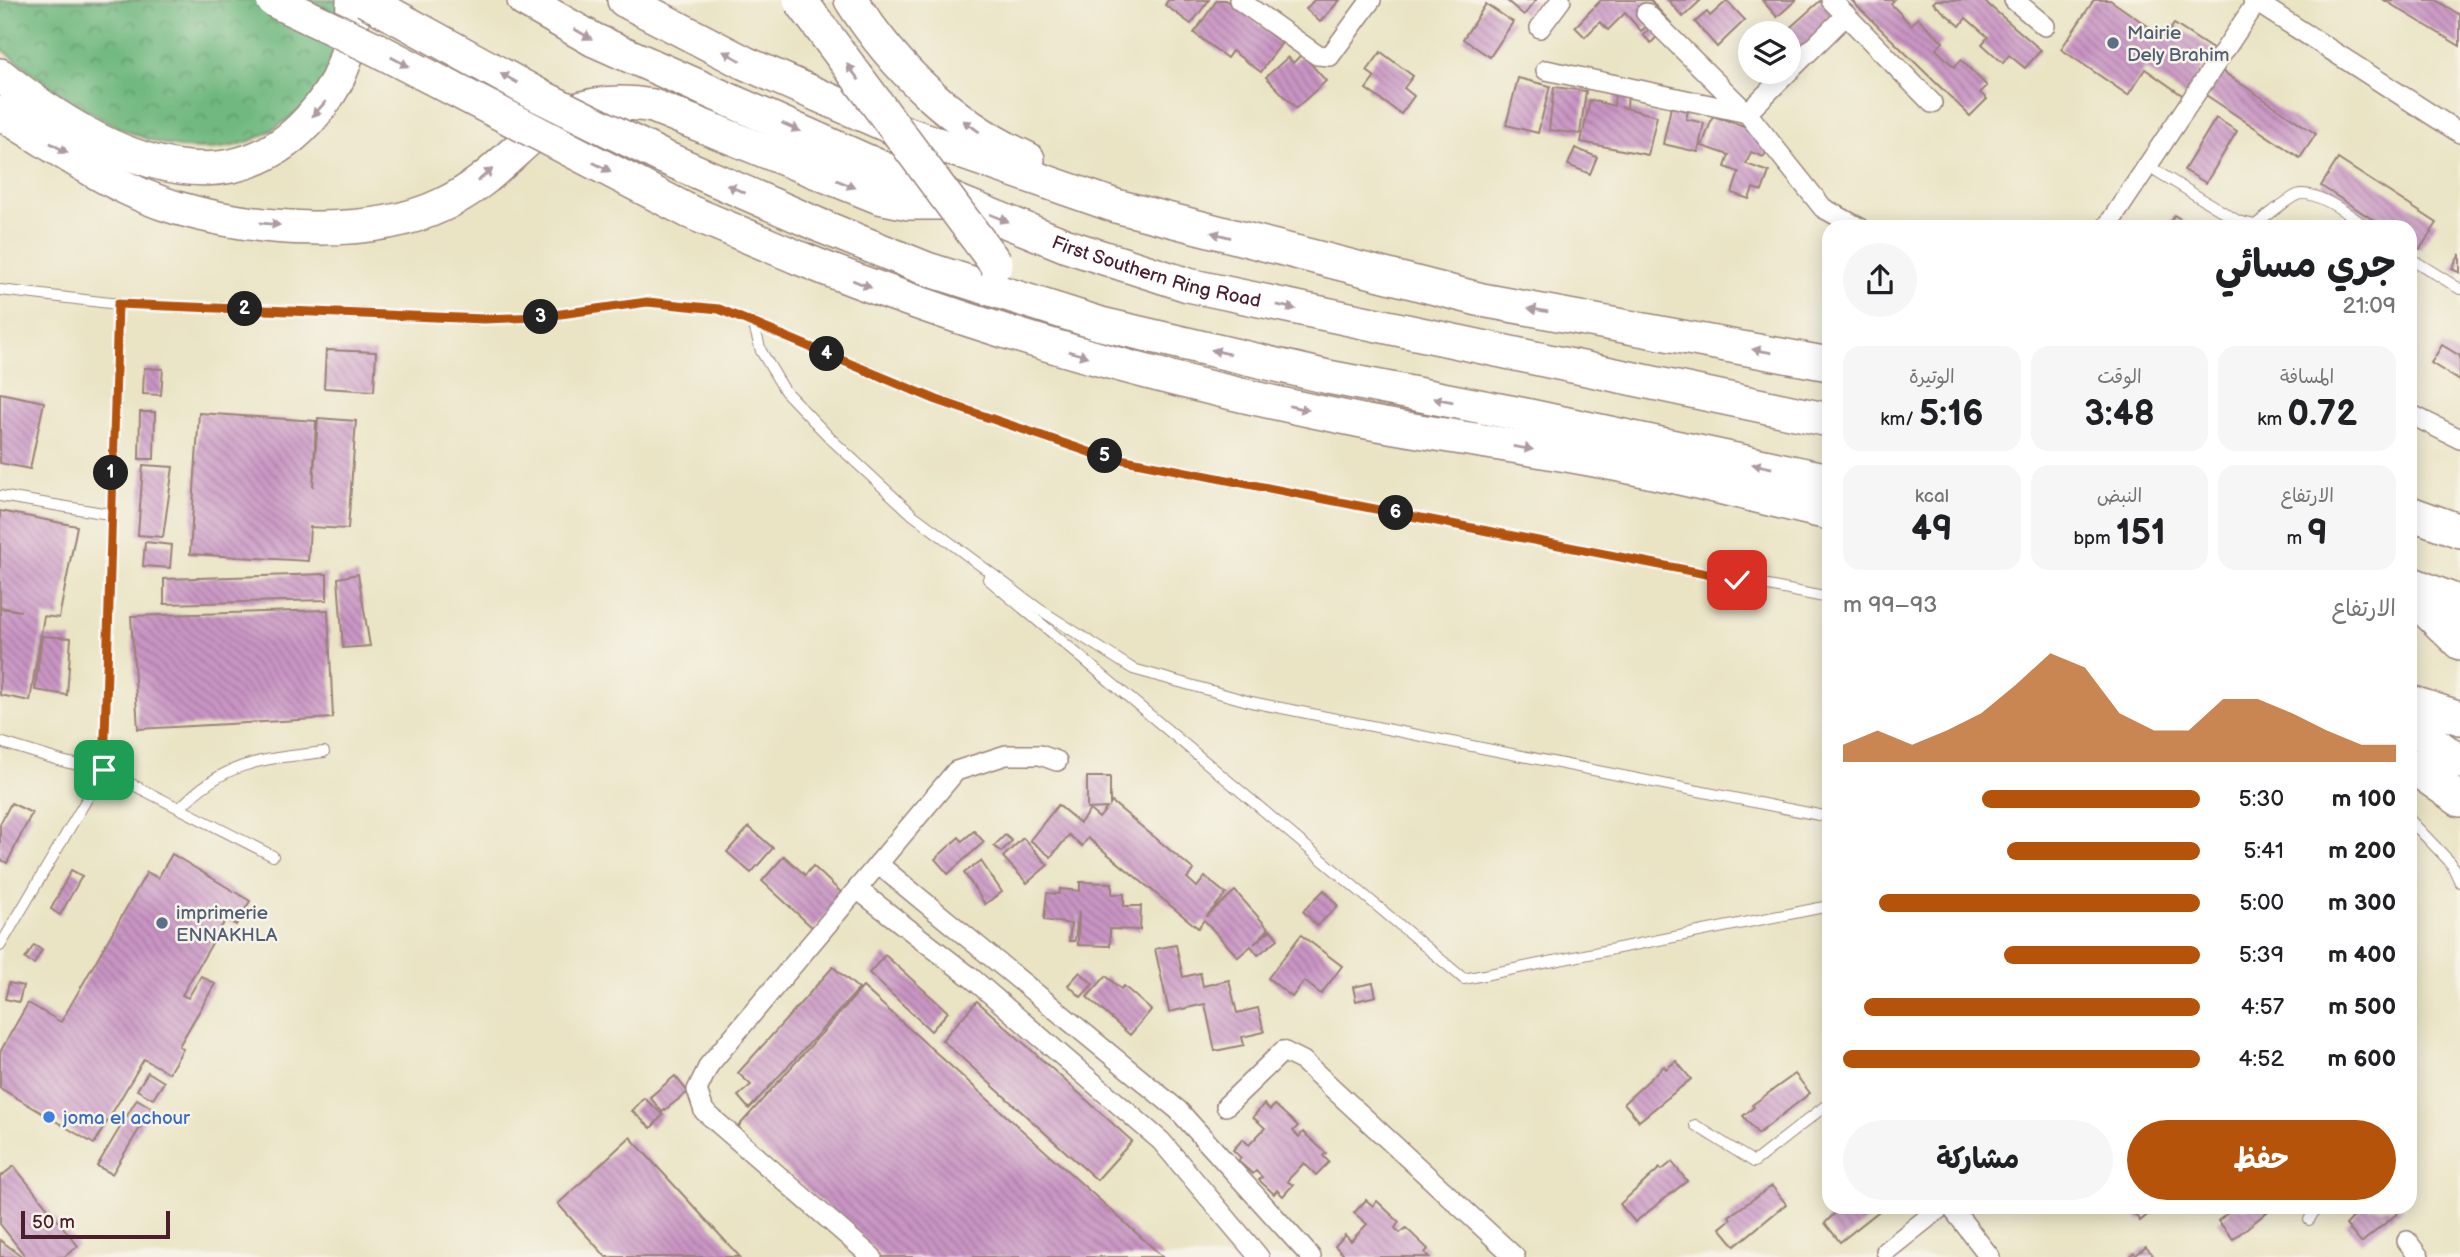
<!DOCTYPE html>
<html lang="ar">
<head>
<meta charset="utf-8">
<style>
  body { margin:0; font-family:"Balsamiq Sans","Playpen Sans Arabic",sans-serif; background:#f6f6f6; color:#202124; direction:rtl; height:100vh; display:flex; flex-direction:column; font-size:26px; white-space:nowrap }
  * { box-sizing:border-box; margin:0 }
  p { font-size:23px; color:#757577 }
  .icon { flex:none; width:38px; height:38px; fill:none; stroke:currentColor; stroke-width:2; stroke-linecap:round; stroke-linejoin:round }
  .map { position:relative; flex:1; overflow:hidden; direction:ltr }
  .sheet { position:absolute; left:1822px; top:220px; width:595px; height:994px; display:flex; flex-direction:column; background:#fff; border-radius:21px; box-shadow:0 4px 18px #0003; direction:rtl }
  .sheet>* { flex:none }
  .fabs { position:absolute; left:1738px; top:21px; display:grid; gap:14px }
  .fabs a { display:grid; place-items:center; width:63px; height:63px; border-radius:50%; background:#fff; box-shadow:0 4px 18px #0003; font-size:35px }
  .scale { position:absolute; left:21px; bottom:18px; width:149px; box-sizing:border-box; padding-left:7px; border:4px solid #4a1f2b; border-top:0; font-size:19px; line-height:24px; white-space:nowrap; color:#4a1f2b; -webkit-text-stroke:5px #f7f3e8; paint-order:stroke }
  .pin { position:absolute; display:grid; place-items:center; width:60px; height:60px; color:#fff; margin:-30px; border-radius:14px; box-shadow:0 4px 10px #0006 }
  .km { position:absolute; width:35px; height:35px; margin:-18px; border-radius:50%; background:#222; color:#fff; font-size:19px; line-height:35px; text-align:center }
  .round { display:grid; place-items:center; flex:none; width:74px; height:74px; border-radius:37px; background:#f6f6f6 }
  .overview { display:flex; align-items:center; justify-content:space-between; height:119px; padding:0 21px }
  h1 { font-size:38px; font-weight:700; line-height:52px }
  .metrics { display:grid; grid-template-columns:repeat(3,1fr); gap:10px; height:119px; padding:7px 21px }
  .metrics div { display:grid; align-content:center; border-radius:18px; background:#f6f6f6; text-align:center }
  .metrics b { font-size:35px; font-weight:700 }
  .metrics small { font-size:19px; font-weight:400 }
  .metrics p { font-size:19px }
  .chart { height:196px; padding:14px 21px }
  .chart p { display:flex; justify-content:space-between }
  .chart svg { width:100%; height:126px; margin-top:7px; fill:#b45309; opacity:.7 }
  .action { display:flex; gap:14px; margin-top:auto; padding:14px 21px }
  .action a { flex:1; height:80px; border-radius:42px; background:#b45309; color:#fff; font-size:28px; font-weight:700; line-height:80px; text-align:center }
  .action a+a { background:#f6f6f6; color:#202124 }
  ul { padding:0 21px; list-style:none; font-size:23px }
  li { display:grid; grid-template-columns:112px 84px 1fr; align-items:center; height:52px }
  li i { height:18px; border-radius:9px; background:#b45309 }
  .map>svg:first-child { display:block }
</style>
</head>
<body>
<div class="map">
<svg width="2460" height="1257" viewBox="0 0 2460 1257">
  <defs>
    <pattern id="forest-crowns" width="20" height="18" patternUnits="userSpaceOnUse" patternTransform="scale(1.75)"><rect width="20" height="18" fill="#6fb87f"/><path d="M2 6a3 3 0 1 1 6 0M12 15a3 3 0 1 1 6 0" fill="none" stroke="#5d9568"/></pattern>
    <pattern id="building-back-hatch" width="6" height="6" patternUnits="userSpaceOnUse" patternTransform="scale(1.75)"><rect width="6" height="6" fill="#c995c4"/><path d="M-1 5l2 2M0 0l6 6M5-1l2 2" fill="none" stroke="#a5799f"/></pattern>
  </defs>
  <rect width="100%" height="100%" fill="#f7f3e8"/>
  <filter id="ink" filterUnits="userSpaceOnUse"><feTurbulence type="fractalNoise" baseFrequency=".0143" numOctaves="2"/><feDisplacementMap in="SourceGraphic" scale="14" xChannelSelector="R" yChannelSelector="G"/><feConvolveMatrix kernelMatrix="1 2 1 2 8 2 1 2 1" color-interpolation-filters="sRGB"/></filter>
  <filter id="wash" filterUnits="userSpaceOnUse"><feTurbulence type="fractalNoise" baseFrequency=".00686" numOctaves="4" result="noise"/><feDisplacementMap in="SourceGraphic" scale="28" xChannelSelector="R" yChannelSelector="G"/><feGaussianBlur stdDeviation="1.57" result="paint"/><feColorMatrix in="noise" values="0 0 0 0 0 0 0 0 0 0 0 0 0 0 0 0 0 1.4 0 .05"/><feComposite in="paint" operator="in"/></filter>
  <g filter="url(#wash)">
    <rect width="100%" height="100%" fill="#eae4c5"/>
    <path fill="url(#forest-crowns)" stroke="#5c6c55" stroke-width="2" d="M0,0H344L345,8C338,31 329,75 318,95C312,105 294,114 285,121C191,194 75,109 0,47Z"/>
    <g id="blocks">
      <g fill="url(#building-back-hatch)">
        <polygon points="1168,0 1209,0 1191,24 1165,5"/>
        <polygon points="1217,0 1225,0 1283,41 1261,72 1232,51 1227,58 1194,33"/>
        <polygon points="1314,0 1340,0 1320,22 1306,9"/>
        <polygon points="1506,0 1536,0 1524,15"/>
        <polygon points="1601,0 1650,0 1671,23 1660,33 1651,23 1641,31 1625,13 1608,30 1600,22 1585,37 1575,27"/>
        <polygon points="1668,0 1701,0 1683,17"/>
        <polygon points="1762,0 1796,0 1777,17"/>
        <polygon points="1821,0 1846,25 1802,64 1788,49 1788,33 1784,33"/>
        <polygon points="1851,0 1894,0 1891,4 1911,25 1918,18 1943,42 1936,49 1954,67 1961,60 1987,86 1980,93 1987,99 1970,116"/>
        <polygon points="1936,0 1983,0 2041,50 2025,68 2009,55 2003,63 1982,44 1988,37 1966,18 1960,26 1933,3"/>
        <polygon points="2094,0 2110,0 2165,38 2174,24 2214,50 2185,97 2145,69 2128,95 2061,49"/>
        <polygon points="2384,0 2436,0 2460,15 2460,46"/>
        <polygon points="1727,1 1745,20 1717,47 1695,22 1707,12 1710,16"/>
        <polygon points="1486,4 1513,22 1490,57 1463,39"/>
        <polygon points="1651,27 1659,34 1651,43 1643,35"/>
        <polygon points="1381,52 1413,76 1404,88 1414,96 1401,114 1366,89 1375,77 1367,71"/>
        <polygon points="1302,54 1326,81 1296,108 1266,77 1288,57 1293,63"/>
        <polygon points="2222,71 2316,134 2300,158 2206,95"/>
        <polygon points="1518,78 1550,86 1538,133 1506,125"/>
        <polygon points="1554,87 1586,91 1580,134 1549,130"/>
        <polygon points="1615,91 1628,92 1627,108 1621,107 1657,116 1648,155 1581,142 1590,100 1614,106"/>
        <polygon points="1671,107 1688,111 1686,119 1704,123 1698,152 1663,144"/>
        <polygon points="1713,116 1772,135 1764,157 1751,152 1746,164 1769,172 1762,191 1753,188 1749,199 1732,193 1739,172 1725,167 1729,155 1702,146"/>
        <polygon points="2216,118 2237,131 2206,183 2184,170"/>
        <polygon points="1575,148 1597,157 1590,174 1568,165"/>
        <polygon points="2338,159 2437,223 2420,249 2410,243 2410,228 2386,228 2321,186"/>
        <polygon points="2174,215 2195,228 2167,228"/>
        <polygon points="2460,254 2460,273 2452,269"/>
        <polygon points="2442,345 2460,356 2460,381 2431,363"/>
        <polygon points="326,350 376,352 374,391 324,388"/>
        <polygon points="144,368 163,369 161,395 143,394"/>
        <polygon points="0,393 44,402 30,469 0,463"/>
        <polygon points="140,412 155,412 154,459 139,459"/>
        <polygon points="199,413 316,421 313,487 318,418 356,421 348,529 310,527 308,561 190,554"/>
        <polygon points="143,465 173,467 163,537 138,535"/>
        <polygon points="0,511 77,526 59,618 44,616 30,701 0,695 0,608 21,611 0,607"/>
        <polygon points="145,542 172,545 170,568 143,566"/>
        <polygon points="327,574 327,600 164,604 164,579"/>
        <polygon points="358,574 370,646 343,648 338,578"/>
        <polygon points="328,610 333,718 138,729 131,616"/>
        <polygon points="42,636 71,638 67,695 35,690"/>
        <polygon points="1087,777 1110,777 1110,805 1112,802 1194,870 1187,878 1197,887 1205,877 1226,894 1206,917 1235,891 1269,929 1254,944 1271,930 1278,939 1258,955 1251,946 1238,957 1204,920 1198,928 1088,838 1082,846 1069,835 1051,857 1030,840 1058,805 1080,823 1090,810 1099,818 1107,808 1087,809"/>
        <polygon points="11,803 32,813 7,863 0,859 0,824"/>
        <polygon points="749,827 773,848 751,873 727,852"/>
        <polygon points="974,831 984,842 948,874 935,859 959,837 962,841"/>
        <polygon points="1005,835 1012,841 1001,852 994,846"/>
        <polygon points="1023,838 1048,865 1027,883 1003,857"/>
        <polygon points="172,854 250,901 236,925 226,919 182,995 188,998 201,976 215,984 179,1046 183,1049 169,1073 144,1059 94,1144 0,1088 0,1052 28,1003 61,1022 147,872 158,878"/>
        <polygon points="784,856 805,875 813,866 844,895 814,929 762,881"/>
        <polygon points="981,861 1002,892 985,904 964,873"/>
        <polygon points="71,870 82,876 60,915 51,909"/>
        <polygon points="1080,882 1112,883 1112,894 1124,894 1124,906 1141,906 1140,930 1110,929 1110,946 1078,945 1079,911 1075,941 1069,941 1071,924 1044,920 1047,893 1059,894 1060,889 1080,891"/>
        <polygon points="1324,890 1338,906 1317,926 1303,911"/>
        <polygon points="1301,935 1342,966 1321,994 1304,981 1292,997 1268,978"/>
        <polygon points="34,945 42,950 34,964 25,959"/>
        <polygon points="1176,945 1183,977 1200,973 1203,986 1229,980 1237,1013 1258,1008 1264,1032 1242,1037 1244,1045 1215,1051 1205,1004 1169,1012 1155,949"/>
        <polygon points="885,955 948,1012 931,1031 869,973"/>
        <polygon points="833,967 859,989 749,1109 738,1096 751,1085 738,1073"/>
        <polygon points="1080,972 1093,984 1081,997 1068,985"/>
        <polygon points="1106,976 1121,989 1124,986 1151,1010 1130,1035 1087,997"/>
        <polygon points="9,983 23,986 19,1002 5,999"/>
        <polygon points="1373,983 1376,996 1356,1001 1353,987"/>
        <polygon points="863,987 1163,1257 883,1257 738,1127"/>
        <polygon points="977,1001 1132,1141 1097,1180 942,1040"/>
        <polygon points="1676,1061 1691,1079 1639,1121 1624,1103 1664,1066 1666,1069"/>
        <polygon points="148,1072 164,1082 153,1099 137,1090"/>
        <polygon points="1795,1074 1810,1093 1758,1134 1743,1116 1754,1107 1752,1105"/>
        <polygon points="675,1076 688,1092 662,1112 650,1097"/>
        <polygon points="644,1098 663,1115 651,1128 632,1111"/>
        <polygon points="137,1099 152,1108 112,1174 97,1166"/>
        <polygon points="1264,1104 1270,1110 1275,1105 1298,1126 1293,1131 1299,1137 1303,1132 1326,1153 1323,1156 1329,1162 1316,1175 1304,1163 1287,1181 1293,1185 1283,1196 1277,1190 1274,1194 1259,1180 1262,1177 1256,1171 1253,1174 1238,1161 1241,1158 1233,1150 1243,1139 1249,1145 1265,1128 1253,1117"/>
        <polygon points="630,1137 740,1257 606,1257 558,1204"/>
        <polygon points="1672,1162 1687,1181 1635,1222 1620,1204 1660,1168 1662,1170"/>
        <polygon points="14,1166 78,1246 64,1257 26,1257 0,1224 0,1177"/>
        <polygon points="1772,1186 1786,1204 1735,1246 1720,1228 1731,1219 1729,1216"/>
        <polygon points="1366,1200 1373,1206 1377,1201 1399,1222 1395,1228 1400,1233 1406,1228 1428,1249 1425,1253 1429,1257 1341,1257 1343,1254 1335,1246 1345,1235 1351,1241 1367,1224 1354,1213"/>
        <polygon points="1840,1208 1883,1208 1840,1242 1825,1223"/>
        <polygon points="2130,1208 2156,1208 2140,1221"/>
        <polygon points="2230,1208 2272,1208 2233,1239 2218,1221 2229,1212"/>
        <polygon points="2362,1208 2404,1208 2361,1243 2346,1225"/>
        <polygon points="0,1240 23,1257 0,1257"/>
        <polygon points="2146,1247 2154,1257 2129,1257 2134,1253 2136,1255"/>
      </g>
    </g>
  </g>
  <g filter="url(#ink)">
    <use href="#blocks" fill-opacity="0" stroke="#9a8278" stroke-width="2"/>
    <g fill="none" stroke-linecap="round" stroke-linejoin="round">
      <defs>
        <g id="lane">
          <path d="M2148,166L2238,221L2255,225C2269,215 2283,202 2297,195C2315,188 2353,217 2368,228"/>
          <polyline points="2410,258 2460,289"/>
          <polyline points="0,290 118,304 484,319 539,317 647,302 719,309 937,400 1095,454 1829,598"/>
          <polyline points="753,322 761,351 785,391 832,440 913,515 1039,609 1133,669 1251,702 1829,817"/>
          <polyline points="0,496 109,514"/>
          <polyline points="988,579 1464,979 1829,906"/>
          <polyline points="0,742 65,762 104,770 273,856"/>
          <path d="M181,807C224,761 264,759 324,752"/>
          <polyline points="2410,820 2451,863 2460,882"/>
          <polyline points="0,946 104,770 118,304"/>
          <polyline points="1695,1125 1754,1162 1829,1103"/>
          <polyline points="2309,1220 2316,1208"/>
        </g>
        <g id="street">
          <polyline points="1239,0 1317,55 1330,56 1371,0"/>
          <polyline points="1831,0 1932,103"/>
          <polyline points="2014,0 2045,26"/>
          <polyline points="2253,0 2460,133"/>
          <polyline points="1646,13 1747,113 1846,15"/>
          <polyline points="1540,28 1561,0"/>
          <polyline points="1546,70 1747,113 1823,208 1860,228"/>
          <polyline points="2106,228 2258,0"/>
          <polyline points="2410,414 2460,439"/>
          <polyline points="878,864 956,771 1006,755 1040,755 1057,761"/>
          <polyline points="857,889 973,979 1161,1141 1259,1257"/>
          <polyline points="1226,1106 1283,1051 1303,1061 1515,1257"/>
          <polyline points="1952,1208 1990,1257"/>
          <polyline points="2407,1241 2419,1257"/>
          <polyline points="1886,1251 1940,1208"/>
          <polyline points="872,1257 704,1111 697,1090 709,1065 878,864 1178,1110 1311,1257"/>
        </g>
        <g id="highway">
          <path id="s1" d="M524,0L594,40L961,203L1067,246L1188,285L1829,420"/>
          <polyline points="624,0 745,63 900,131 1116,206 1482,300 1829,364"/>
          <path d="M851,0C894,68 954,126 1028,159"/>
          <path d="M0,75C85,143 216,221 308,121C342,84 353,50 353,0"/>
          <path d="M0,113C56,146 114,190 177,208C253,230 369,240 442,205C527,165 538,86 653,106L879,197L909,203H947"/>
          <polyline points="821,226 927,269 1101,324 1328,377 1525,415 1829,480"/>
          <path d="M799,258C981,332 1170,383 1362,421C1446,437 1531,447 1615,464C1687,478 1758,497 1829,513"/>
          <polyline points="2410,513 2460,531"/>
          <polyline points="2410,583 2460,603"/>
          <polyline points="2410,595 2460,643"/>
          <polyline points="2410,702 2460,718"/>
          <polyline points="2410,725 2460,762"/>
          <polyline points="2410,765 2460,800"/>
        </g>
      </defs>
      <use href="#lane" stroke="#9a8278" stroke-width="12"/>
      <use href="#street" stroke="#9a8278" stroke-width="22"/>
      <use href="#highway" stroke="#9a8278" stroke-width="36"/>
      <use href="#lane" stroke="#fff" stroke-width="10"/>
      <use href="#street" stroke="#fff" stroke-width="19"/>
      <use href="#highway" stroke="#fff" stroke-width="33"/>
      <defs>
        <g id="highway-bridge">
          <polyline points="273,0 378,50 690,212 799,258"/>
          <polyline points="365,0 540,96 661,156 821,226"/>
          <polyline points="800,0 996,264"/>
        </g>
      </defs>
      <use href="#highway-bridge" stroke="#9a8278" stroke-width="36" stroke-linecap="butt"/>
      <use href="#highway-bridge" stroke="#fff" stroke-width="33"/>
    </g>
    <defs><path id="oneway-solid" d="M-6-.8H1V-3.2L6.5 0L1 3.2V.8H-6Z" transform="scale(1.75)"/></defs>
    <g fill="#ae9aa0">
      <use href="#oneway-solid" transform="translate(583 34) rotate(30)"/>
      <use href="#oneway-solid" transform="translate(732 56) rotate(-152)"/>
      <use href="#oneway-solid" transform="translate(400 62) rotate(28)"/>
      <use href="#oneway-solid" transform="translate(853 72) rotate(-127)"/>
      <use href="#oneway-solid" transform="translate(509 78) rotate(-150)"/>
      <use href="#oneway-solid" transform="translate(319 109) rotate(132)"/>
      <use href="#oneway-solid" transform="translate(971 126) rotate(-145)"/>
      <use href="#oneway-solid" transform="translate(791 127) rotate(24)"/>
      <use href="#oneway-solid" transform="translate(59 148) rotate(30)"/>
      <use href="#oneway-solid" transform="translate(602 167) rotate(27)"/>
      <use href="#oneway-solid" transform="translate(485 175) rotate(-40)"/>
      <use href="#oneway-solid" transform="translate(846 184) rotate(22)"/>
      <use href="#oneway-solid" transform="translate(736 189) rotate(-156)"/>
      <use href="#oneway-solid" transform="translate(999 218) rotate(22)"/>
      <use href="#oneway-solid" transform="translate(270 224) rotate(6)"/>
      <use href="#oneway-solid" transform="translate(1221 235) rotate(-165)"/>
      <use href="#oneway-solid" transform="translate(862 284) rotate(22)"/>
      <use href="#oneway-solid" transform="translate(1286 307) rotate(13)"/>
      <use href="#oneway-solid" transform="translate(1538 310) rotate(-170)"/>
      <use href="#oneway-solid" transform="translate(1762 351) rotate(-170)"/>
      <use href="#oneway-solid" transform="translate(1221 352) rotate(-167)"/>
      <use href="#oneway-solid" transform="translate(1078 354) rotate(16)"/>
      <use href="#oneway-solid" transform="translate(1443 400) rotate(-170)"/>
      <use href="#oneway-solid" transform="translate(1299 408) rotate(12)"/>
      <use href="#oneway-solid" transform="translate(1523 448) rotate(9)"/>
      <use href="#oneway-solid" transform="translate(1762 466) rotate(-168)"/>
    </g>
  </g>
  <g fill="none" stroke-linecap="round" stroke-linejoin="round" filter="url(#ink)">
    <defs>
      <polyline id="route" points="104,770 118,304 484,319 539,317 647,302 719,309 937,400 1095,454 1737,580"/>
    </defs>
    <use href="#route" stroke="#fff" stroke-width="14"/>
    <use href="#route" stroke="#b45309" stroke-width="9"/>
  </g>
  <g fill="#5c6f8a" stroke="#f7f3e8" stroke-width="2.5">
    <circle cx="2113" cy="43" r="7"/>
    <circle cx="162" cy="923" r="7"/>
  </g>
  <circle fill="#3f7fe0" stroke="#f7f3e8" stroke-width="2.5" cx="49" cy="1117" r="7"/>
  <g text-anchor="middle" stroke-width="5" stroke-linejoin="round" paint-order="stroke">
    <g font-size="19" fill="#4e5e75" stroke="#f7f3e8" text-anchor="start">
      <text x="2127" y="39">Mairie<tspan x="2127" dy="22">Dely Brahim</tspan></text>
      <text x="176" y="919">imprimerie<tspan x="176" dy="22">ENNAKHLA</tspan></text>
    </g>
    <g font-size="19" fill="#4a1f2b" stroke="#f7f3e8">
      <text dy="7" stroke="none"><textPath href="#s1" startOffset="690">First Southern Ring Road</textPath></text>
    </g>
    <g font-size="19" fill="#366cbe" stroke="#f7f3e8" text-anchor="start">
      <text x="63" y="1124">joma el achour</text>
    </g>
  </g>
</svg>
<div class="fabs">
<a><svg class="icon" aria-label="layers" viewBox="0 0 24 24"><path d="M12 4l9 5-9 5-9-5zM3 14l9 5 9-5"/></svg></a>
</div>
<div class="scale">50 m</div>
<div class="pin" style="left:104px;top:770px;background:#1e9e55"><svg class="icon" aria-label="arrive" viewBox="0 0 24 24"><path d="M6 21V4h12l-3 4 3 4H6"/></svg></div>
<div class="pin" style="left:1737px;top:580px;background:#d93025"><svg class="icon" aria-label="check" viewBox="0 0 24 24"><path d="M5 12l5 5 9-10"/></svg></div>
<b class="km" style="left:111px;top:473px">1</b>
<b class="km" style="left:245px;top:309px">2</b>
<b class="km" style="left:541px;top:317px">3</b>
<b class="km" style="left:827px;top:354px">4</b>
<b class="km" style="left:1105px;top:456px">5</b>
<b class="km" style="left:1396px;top:513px">6</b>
<section class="sheet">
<div class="overview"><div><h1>جري مسائي</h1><p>21:09</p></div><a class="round"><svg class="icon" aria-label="share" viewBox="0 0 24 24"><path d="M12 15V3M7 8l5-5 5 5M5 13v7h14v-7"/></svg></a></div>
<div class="metrics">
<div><p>المسافة</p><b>0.72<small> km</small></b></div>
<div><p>الوقت</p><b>3:48</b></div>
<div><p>الوتيرة</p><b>5:16<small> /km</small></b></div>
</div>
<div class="metrics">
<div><p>الارتفاع</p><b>9<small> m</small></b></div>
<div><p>النبض</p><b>151<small> bpm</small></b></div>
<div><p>kcal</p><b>49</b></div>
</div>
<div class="chart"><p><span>الارتفاع</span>93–99 m</p>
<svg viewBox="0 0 160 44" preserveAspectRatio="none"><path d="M0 44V38L10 33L20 38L30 33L40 27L50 17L60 6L70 11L80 27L90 33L100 33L110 22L120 22L130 27L140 33L150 38L160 38V44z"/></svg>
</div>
<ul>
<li><b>100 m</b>5:30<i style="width:61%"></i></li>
<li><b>200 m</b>5:41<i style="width:54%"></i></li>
<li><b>300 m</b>5:00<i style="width:90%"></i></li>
<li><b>400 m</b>5:39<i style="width:55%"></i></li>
<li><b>500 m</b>4:57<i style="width:94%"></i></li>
<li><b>600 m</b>4:52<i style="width:100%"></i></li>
</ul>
<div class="action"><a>حفظ</a><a>مشاركة</a></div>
</section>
</div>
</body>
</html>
